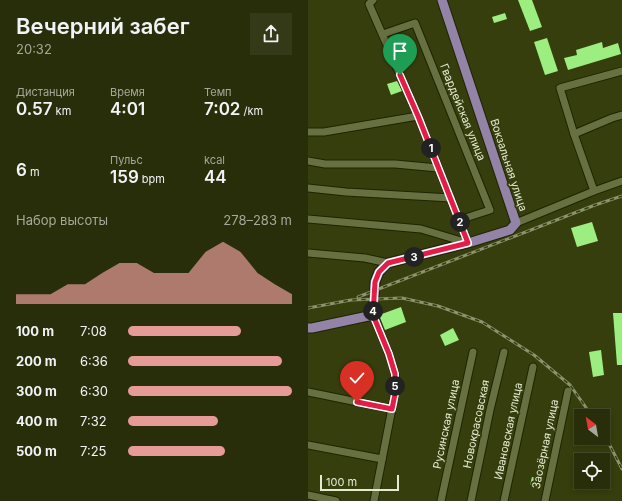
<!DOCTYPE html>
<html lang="ru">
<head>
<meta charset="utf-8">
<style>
  body { margin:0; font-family:Inter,sans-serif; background:#343a18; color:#f1f3f6; height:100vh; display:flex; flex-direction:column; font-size:15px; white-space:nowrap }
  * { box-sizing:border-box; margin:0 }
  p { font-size:13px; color:#a5a89c }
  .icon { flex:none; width:22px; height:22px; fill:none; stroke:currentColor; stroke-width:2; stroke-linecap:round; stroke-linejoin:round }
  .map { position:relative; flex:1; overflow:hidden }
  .drawer { display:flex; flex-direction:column; background:#282e0a; width:308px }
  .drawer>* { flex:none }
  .needle { width:26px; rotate:329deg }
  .controls { position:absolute; left:266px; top:409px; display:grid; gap:8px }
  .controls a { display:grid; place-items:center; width:36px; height:36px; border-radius:0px; background:#282e0a; box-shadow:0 2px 6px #0003,0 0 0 1px #444a2b; font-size:20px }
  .scale { position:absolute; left:12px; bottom:10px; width:79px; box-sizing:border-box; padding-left:4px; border:2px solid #e4ead0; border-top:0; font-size:11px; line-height:14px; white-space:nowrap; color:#e4ead0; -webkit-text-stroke:3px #363e0e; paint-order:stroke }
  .pin { position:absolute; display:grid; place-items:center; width:34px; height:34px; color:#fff; margin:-41px -17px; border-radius:50% 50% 50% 0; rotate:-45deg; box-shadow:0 0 4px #0007 }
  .pin .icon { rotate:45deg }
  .km { position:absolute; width:20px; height:20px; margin:-10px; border-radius:50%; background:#222; color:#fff; font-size:11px; line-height:20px; text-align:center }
  .round { display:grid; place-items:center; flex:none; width:42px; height:42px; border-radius:0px; background:#343a18 }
  .summary { display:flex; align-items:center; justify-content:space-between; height:68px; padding:0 16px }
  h1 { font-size:22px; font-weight:600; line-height:30px }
  .metrics { display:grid; grid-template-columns:repeat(3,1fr); gap:6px; height:68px; padding:4px 16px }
  .metrics div { display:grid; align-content:center }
  .metrics b { font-size:17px; font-weight:600 }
  .metrics small { font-size:11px; font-weight:400 }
  .metrics p { font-size:11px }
  .chart { height:112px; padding:8px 16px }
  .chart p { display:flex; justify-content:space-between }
  .chart svg { width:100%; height:72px; margin-top:4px; fill:#e69b98; opacity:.7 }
  ul { padding:0 16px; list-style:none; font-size:13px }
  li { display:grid; grid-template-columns:64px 48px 1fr; align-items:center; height:30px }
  li i { height:10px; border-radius:5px; background:#e69b98 }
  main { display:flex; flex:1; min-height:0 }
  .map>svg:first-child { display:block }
</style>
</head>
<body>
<main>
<section class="drawer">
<div class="summary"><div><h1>Вечерний забег</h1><p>20:32</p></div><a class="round"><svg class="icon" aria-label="share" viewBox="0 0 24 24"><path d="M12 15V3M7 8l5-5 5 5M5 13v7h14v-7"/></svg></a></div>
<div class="metrics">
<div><p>Дистанция</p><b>0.57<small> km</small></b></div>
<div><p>Время</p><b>4:01</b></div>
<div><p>Темп</p><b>7:02<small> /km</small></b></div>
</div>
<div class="metrics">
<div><b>6<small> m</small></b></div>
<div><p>Пульс</p><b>159<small> bpm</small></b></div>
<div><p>kcal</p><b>44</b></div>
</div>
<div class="chart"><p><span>Набор высоты</span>278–283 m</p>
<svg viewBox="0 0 160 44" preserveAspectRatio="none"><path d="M0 44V38L10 38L20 38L30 32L40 32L50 25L60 19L70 19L80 25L90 25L100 25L110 12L120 6L130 12L140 25L150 32L160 38V44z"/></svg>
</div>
<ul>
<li><b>100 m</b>7:08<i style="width:69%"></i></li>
<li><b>200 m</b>6:36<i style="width:94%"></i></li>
<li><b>300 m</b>6:30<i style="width:100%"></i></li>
<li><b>400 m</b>7:32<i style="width:55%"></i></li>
<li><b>500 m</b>7:25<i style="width:59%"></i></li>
</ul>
</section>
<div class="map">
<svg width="314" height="501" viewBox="0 0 314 501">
  <rect width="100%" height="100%" fill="#363e0e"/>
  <g fill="#9bee7f">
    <polygon points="210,0 224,0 234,27 222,31"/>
    <polygon points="197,13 199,19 186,23 184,17"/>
    <polygon points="239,38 250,71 237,75 226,42"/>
    <polygon points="294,42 295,48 310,43 313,54 260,70 256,58 269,55 268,50"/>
    <polygon points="89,81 94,91 83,95 79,84"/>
    <polygon points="284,222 290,241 269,247 263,228"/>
    <polygon points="93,307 98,322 77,330 71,315"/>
    <polygon points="305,313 314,313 314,365 309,365"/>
    <polygon points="145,328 151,340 137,346 132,335"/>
    <polygon points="293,350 296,375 285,377 281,352"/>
    <polygon points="224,477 233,479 231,487 222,485"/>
  </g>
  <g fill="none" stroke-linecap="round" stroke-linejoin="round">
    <defs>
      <g id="minor">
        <polyline points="65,0 61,4 110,116 160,243"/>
        <polyline points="75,34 107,23 182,210 151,220"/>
        <polyline points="0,132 16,132 110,116"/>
        <polyline points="266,134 304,118 314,115"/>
        <polyline points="0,161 17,164 87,164 130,168"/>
        <polyline points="0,188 38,192 143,198"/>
        <polyline points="286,191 266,134 252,88 314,71"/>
        <polyline points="0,219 113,229 160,243"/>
        <polyline points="208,223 286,191 314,181"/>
        <polyline points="0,253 57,258 80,263"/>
        <polyline points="65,315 81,354 87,374 87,393 66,501"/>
        <polyline points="0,392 84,409"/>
        <polyline points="0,445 74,459"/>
        <polyline points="0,495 28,501"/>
        <polyline points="133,501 165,352"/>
        <polyline points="163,501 182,410 196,352"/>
        <polyline points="196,501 225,367"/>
        <polyline points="237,501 260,391"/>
      </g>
      <polyline id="major" points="0,328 4,328 65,315 67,282 71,272 80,263 160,243 202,230 208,223 134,0"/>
    </defs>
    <use href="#minor" stroke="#1e2401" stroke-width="9"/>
    <use href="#major" stroke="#1e2401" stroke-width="11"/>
    <use href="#minor" stroke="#677041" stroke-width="7"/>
    <use href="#major" stroke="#9283a7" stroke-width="9"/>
    <defs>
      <g id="rail">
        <polyline points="50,297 287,205 314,196"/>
        <polyline points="0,308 43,300 94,298 130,306 174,322 226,355 262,385 284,416"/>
        <polyline points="295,432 314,469"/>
      </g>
    </defs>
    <use href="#rail" stroke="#8c936e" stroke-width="3"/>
    <use href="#rail" stroke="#363e0e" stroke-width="1.5" stroke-dasharray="4.5" stroke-linecap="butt"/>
  </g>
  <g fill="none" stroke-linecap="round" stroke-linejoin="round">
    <defs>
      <polyline id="route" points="49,402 84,409 87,394 87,374 81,354 65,315 67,282 71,272 80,263 160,243 110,116 92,75"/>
    </defs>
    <use href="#route" stroke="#fff" stroke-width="8"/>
    <use href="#route" stroke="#e11d48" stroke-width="5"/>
  </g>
  <g text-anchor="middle" stroke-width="4" stroke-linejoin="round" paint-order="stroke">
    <g font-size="11" fill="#e4ead0" stroke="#363e0e">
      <text transform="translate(155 112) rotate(68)" y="4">Гвардейская улица</text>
      <text transform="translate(201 165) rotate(72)" y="4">Вокзальная улица</text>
      <text transform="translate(138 424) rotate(-78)" y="4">Русинская улица</text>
      <text transform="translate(168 424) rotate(-78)" y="4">Новокрасовская</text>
      <text transform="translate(200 431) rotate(-78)" y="4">Ивановская улица</text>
      <text transform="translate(237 444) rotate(-78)" y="4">Заозёрная улица</text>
    </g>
  </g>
</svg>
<div class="controls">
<a><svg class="needle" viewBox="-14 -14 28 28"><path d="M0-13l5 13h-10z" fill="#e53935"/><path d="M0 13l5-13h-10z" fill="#a5a89c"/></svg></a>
<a><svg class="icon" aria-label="locate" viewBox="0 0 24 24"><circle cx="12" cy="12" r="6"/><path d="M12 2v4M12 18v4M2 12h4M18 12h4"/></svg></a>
</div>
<div class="scale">100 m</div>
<div class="pin" style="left:92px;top:75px;background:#1e9e55"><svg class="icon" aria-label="arrive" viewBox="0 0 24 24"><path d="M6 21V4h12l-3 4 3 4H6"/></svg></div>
<div class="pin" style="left:49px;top:402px;background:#d93025"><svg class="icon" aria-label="check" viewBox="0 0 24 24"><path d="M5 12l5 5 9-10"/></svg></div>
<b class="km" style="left:123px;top:148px">1</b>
<b class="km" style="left:152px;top:222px">2</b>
<b class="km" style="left:106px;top:257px">3</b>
<b class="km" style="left:65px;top:311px">4</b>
<b class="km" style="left:87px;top:386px">5</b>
</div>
</main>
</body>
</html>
